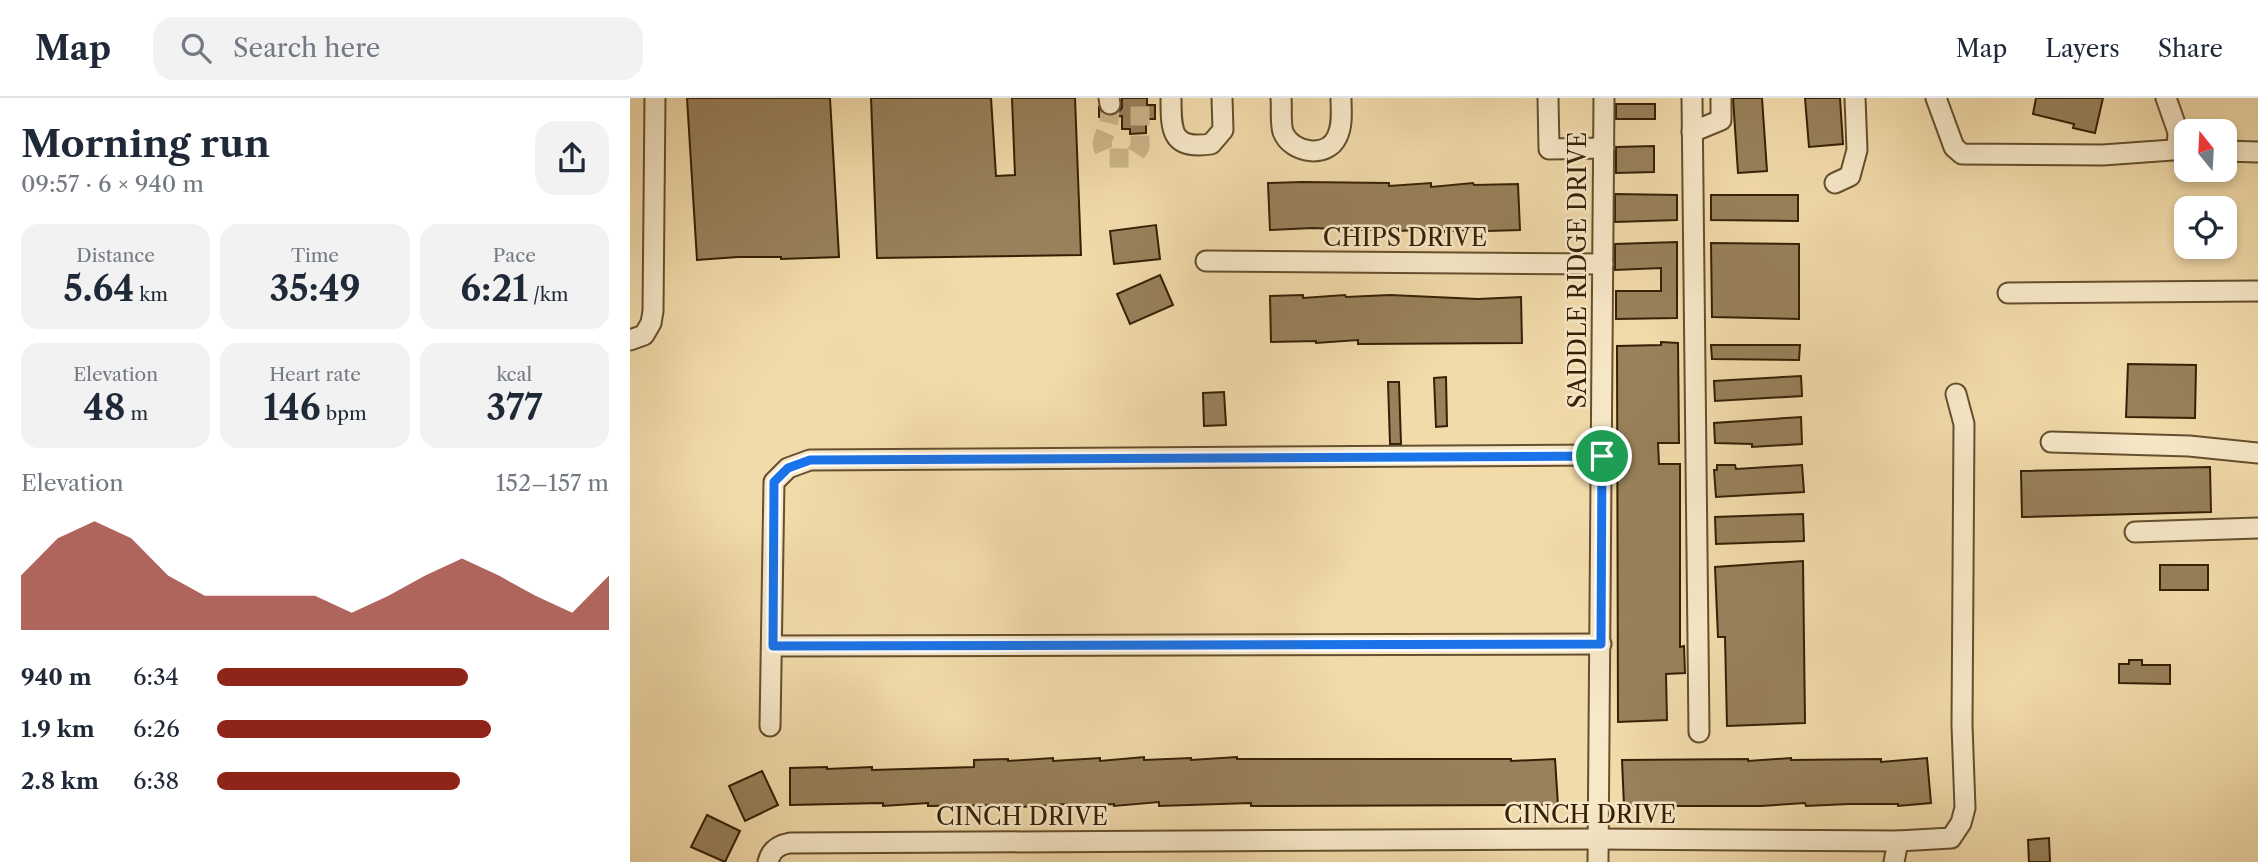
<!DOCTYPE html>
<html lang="en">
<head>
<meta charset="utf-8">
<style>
  body { margin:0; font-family:"Libre Caslon Text",serif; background:#f2f2f3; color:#1f2937; height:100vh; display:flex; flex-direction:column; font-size:26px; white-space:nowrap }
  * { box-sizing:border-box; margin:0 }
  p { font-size:23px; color:#747a83 }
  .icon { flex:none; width:38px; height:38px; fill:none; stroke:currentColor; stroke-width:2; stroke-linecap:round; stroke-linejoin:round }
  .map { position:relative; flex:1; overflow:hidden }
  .panel { display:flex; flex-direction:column; background:#fff; width:630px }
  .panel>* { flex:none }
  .needle { width:46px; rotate:342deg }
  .buttons { position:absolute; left:1544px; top:21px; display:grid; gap:14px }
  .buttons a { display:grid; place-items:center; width:63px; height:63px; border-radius:14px; background:#fff; box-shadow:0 4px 10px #0003; font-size:35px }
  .pin { position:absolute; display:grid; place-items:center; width:60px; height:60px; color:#fff; margin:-30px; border:4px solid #fff; border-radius:50%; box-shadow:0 2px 7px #0007 }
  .round { display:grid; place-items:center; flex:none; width:74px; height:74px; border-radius:21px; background:#f2f2f3 }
  .head { display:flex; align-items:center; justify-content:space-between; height:119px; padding:0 21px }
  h1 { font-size:38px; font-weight:700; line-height:52px }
  .stats { display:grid; grid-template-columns:repeat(3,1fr); gap:10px; height:119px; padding:7px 21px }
  .stats div { display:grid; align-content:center; border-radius:18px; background:#f2f2f3; text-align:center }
  .stats b { font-size:35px; font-weight:700 }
  .stats small { font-size:19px; font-weight:400 }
  .stats p { font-size:19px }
  .chart { height:196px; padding:14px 21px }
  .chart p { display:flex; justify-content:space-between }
  .chart svg { width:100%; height:126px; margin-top:7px; fill:#8f2418; opacity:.7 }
  ul { padding:0 21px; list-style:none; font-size:23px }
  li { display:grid; grid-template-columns:112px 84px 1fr; align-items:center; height:52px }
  li i { height:18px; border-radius:9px; background:#8f2418 }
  header { display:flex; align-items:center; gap:42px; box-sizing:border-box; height:98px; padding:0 35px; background:#fff; border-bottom:2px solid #e0e1e3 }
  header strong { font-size:33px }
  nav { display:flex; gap:38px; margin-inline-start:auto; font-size:24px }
  .search { width:490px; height:63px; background:#f2f2f3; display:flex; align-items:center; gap:18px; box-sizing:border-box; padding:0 24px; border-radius:21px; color:#747a83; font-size:26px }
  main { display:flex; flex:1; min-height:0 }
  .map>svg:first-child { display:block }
</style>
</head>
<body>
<header>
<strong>Map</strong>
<div class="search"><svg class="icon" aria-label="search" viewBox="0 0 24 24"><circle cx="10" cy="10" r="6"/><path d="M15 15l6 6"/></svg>Search here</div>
<nav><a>Map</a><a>Layers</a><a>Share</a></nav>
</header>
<main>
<section class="panel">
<div class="head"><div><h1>Morning run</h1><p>09:57 · 6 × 940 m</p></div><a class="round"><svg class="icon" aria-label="share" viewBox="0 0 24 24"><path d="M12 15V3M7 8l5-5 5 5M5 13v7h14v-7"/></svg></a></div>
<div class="stats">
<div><p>Distance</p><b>5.64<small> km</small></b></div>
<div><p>Time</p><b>35:49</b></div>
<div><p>Pace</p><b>6:21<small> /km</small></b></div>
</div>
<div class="stats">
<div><p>Elevation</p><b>48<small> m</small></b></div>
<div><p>Heart rate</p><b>146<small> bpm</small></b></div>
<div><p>kcal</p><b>377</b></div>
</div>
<div class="chart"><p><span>Elevation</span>152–157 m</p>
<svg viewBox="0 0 160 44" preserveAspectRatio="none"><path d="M0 44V25L10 12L20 6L30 12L40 25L50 32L60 32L70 32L80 32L90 38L100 32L110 25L120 19L130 25L140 32L150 38L160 25V44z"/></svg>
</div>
<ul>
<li><b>940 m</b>6:34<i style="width:64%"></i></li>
<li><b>1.9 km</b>6:26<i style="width:70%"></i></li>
<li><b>2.8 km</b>6:38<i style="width:62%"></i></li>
</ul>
</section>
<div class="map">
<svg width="1628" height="764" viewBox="0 0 1628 764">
  <rect width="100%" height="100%" fill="#f2dbab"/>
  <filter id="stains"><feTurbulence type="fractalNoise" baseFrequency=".00286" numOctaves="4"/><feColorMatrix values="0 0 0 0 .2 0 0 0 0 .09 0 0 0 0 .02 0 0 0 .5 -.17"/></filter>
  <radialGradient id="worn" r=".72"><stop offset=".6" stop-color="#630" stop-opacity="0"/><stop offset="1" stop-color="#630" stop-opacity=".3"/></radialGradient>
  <g fill="#98815b" stroke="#362005" stroke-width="2">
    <polygon points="57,0 200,0 209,159 151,161 151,159 108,159 67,162"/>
    <polygon points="241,0 361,0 366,78 385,77 382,0 445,0 451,157 247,160"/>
    <polygon points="492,0 517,0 517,7 525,7 525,21 516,21 516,35 500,36 500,31 492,31 492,18 469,19 469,10 476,18 487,16 492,10"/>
    <polygon points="1103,0 1132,0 1137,73 1108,75"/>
    <polygon points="1175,0 1210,0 1213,46 1179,49"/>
    <polygon points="1406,0 1473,0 1465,35 1443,30 1444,26 1403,16"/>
    <rect x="986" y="6" width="39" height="15"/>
    <polygon points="1024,48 1024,74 986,75 986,49"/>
    <polygon points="672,84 759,85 759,88 801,85 801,89 843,85 844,87 888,86 890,132 857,133 857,130 815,134 815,130 771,133 771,131 727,132 683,130 640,132 638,85"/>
    <polygon points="985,96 1047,97 1047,122 985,124"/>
    <polygon points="1081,97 1168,97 1168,123 1081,122"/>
    <polygon points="526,127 530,161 484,166 480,133"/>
    <polygon points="1047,144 1047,220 986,221 986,193 1031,193 1031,170 985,172 985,146"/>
    <polygon points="1081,145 1169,146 1169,221 1082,219"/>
    <polygon points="530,177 543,207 500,226 487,196"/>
    <polygon points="673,197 673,200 715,197 716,199 760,197 848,201 891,199 892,245 728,246 728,242 686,245 686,243 641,244 640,198"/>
    <polygon points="1031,244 1048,245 1049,345 1028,345 1029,366 1050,366 1050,549 1054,548 1055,575 1036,576 1037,622 988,624 987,248 1031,247"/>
    <polygon points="1081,247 1170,247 1169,262 1082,261"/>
    <polygon points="1498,266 1566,267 1565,320 1496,319"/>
    <polygon points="1171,278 1172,298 1085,303 1084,283"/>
    <polygon points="816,279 817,328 806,329 804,280"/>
    <polygon points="758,284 769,284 771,346 760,346"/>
    <polygon points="594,294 596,327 574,328 573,295"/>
    <polygon points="1171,319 1172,346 1122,349 1122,346 1085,345 1084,325"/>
    <polygon points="1087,367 1105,367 1106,371 1172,367 1174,394 1086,399 1084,372 1087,372"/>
    <polygon points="1580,369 1581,414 1392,419 1391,373"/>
    <polygon points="1173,416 1174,443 1086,446 1085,419"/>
    <polygon points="1173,463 1175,625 1097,628 1095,539 1088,539 1085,469"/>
    <rect x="1530" y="467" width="48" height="25"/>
    <polygon points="1499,562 1512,562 1512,567 1540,567 1540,586 1489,585 1489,566 1499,566"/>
    <polygon points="514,659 514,662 561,660 561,662 607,659 607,661 881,661 881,663 925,661 928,707 621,708 621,705 529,708 529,704 484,708 484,706 437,709 437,706 391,709 391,707 298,708 298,705 253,708 253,705 160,707 160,670 197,669 197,671 242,669 242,672 344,669 344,662 378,661 378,663 423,660 423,663 470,660 470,663"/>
    <polygon points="1161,660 1161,662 1251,661 1251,664 1297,660 1301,705 1268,708 1268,706 1219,706 1176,708 1175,705 1131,708 994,708 992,662 1118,661 1118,663"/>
    <polygon points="132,673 148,707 115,723 99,688"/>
    <polygon points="77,717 110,733 95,764 61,749"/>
    <polygon points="1419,740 1420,764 1399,764 1398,742"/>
  </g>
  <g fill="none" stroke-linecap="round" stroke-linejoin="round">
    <path stroke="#ccb68a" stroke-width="19" stroke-dasharray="19 10" stroke-linecap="butt" d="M480,6C480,11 480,18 479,23C476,41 466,41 478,60H503L510,49V0"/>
    <defs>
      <g id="minor">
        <polyline points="479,0 480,6"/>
        <path d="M541,0C541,33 541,52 581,46L593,32L592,0"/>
        <path d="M651,0C652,10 650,24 653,34C661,55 697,61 707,39C713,27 711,13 711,0"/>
        <polyline points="918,0 919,51 974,50"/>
        <polyline points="1062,0 1069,634"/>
        <polyline points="1306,0 1324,49 1332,56 1473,57 1556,51"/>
        <polyline points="1536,0 1548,34 1547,51"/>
        <polyline points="1062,34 1091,22 1091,0"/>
        <polyline points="1594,53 1628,54"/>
        <polyline points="1205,85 1220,78 1227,52 1225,0"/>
        <polyline points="576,163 973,166"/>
        <polyline points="1378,195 1628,193"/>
        <polyline points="0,242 14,237 21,225 23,213 25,0"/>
        <polyline points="1421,344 1559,348 1628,355"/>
        <polyline points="1505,434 1628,430"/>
        <polyline points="143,548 971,546"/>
        <polyline points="140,628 144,384 158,370 180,362 972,357"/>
        <path d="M138,764C141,752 148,747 160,745L968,741L1268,743L1321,740L1331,725L1335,710L1332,627L1334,326L1326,296"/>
        <polyline points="968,764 974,0"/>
        <polyline points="1264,764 1268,743"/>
      </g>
    </defs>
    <use href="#minor" stroke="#654f2e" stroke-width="23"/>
    <use href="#minor" stroke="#f7e8c8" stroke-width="19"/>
  </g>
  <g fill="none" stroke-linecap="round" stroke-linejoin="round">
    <defs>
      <polygon id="route" points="972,358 971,546 143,548 144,384 158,370 180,362"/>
    </defs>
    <use href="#route" stroke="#fff" stroke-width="14"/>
    <use href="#route" stroke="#1a73e8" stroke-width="9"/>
  </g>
  <g text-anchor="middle" stroke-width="5" stroke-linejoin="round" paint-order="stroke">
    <g font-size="24" fill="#362005" stroke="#f7e8c8">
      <text x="775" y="148">CHIPS DRIVE</text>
      <text transform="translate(948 172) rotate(-90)" y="8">SADDLE RIDGE DRIVE</text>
      <text x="960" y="725">CINCH DRIVE</text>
      <text x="392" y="727">CINCH DRIVE</text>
    </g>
  </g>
  <rect width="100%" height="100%" filter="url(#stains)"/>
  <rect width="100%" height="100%" fill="url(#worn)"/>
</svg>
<div class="buttons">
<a><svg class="needle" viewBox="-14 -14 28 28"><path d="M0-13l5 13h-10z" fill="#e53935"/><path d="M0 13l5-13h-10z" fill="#747a83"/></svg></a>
<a><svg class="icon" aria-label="locate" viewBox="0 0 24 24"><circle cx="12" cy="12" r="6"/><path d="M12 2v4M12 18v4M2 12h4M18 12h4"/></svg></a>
</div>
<div class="pin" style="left:972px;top:358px;background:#1e9e55"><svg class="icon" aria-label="arrive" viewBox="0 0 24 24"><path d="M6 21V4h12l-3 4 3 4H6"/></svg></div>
</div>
</main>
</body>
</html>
